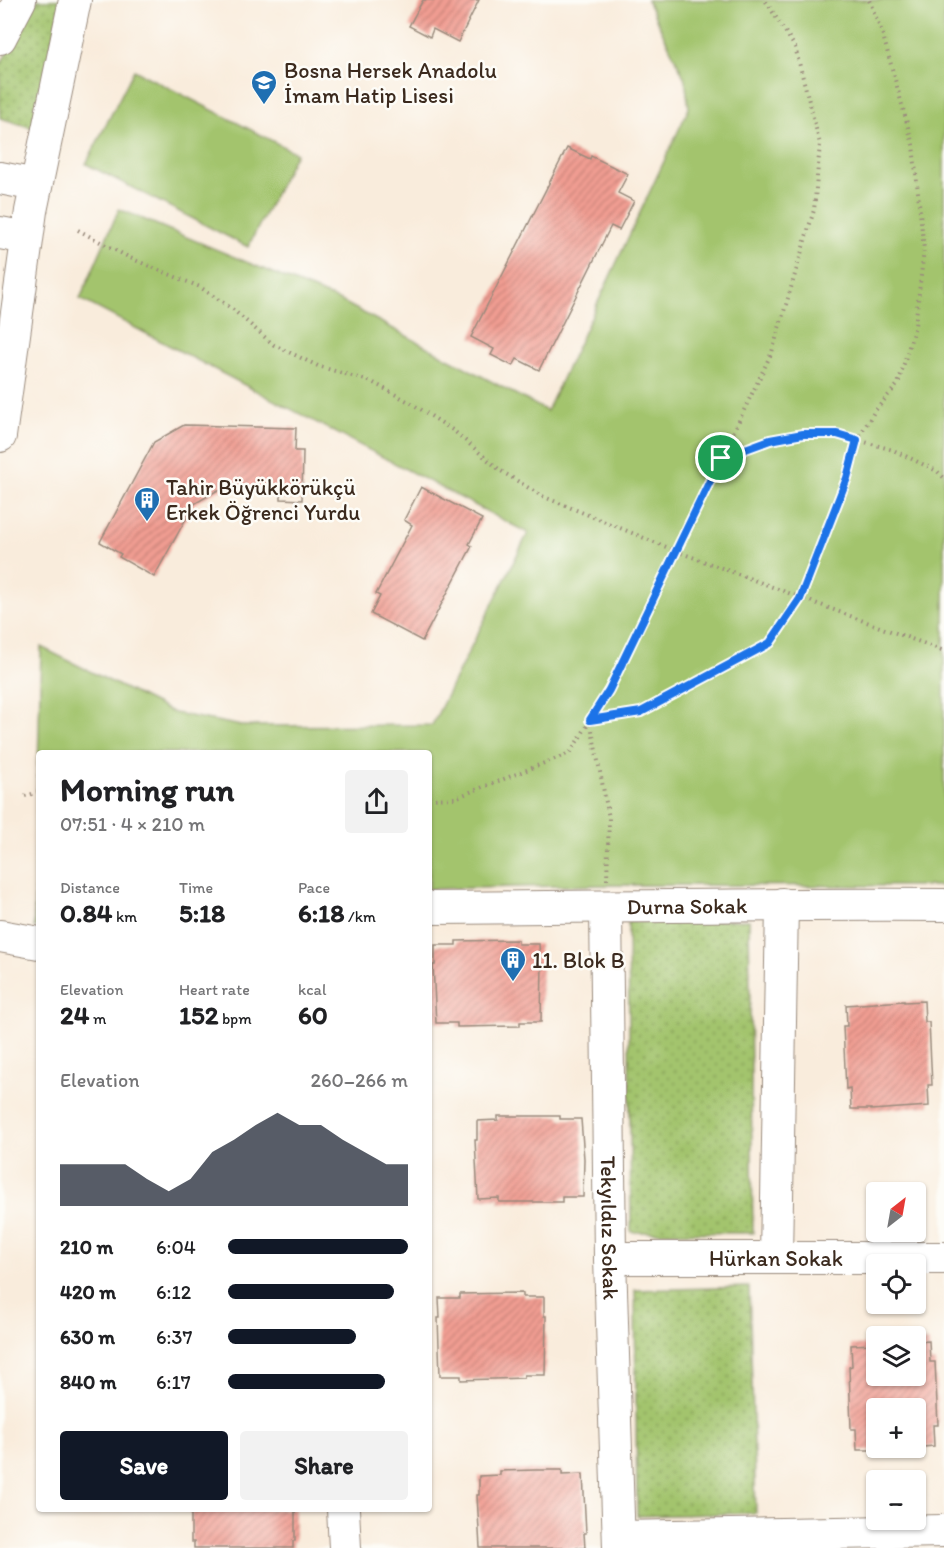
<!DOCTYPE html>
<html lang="en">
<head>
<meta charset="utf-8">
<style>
  body { margin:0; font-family:Itim,sans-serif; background:#f2f2f2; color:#202124; height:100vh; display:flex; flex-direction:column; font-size:22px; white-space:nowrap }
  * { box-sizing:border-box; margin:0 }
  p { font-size:20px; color:#757577 }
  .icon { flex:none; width:33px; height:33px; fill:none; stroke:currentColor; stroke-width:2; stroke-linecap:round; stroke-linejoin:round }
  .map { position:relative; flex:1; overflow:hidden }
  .side { position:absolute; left:36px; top:750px; width:396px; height:762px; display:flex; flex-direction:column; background:#fff; border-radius:6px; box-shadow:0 2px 4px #0004 }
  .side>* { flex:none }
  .needle { width:39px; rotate:31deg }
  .controls { position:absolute; left:866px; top:1182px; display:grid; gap:12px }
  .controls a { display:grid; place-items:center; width:60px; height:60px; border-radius:6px; background:#fff; box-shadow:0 2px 4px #0004; font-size:30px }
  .pin { position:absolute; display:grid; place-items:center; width:51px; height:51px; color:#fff; margin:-26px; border:3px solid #fff; border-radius:50%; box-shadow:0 2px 6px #0007 }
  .round { display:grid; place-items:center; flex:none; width:63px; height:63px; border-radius:6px; background:#f2f2f2 }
  .overview { display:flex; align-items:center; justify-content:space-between; height:102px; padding:0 24px }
  h1 { font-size:33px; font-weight:700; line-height:45px }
  .stats { display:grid; grid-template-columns:repeat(3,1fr); gap:9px; height:102px; padding:6px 24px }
  .stats div { display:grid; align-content:center }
  .stats b { font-size:26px; font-weight:700 }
  .stats small { font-size:16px; font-weight:400 }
  .stats p { font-size:16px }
  .chart { height:168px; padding:12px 24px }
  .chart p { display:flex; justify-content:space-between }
  .chart svg { width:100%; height:108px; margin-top:6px; fill:#111827; opacity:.7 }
  .cta { display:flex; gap:12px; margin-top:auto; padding:12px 24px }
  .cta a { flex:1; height:69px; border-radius:6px; background:#111827; color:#fff; font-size:24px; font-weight:700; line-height:69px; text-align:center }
  .cta a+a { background:#f2f2f2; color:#202124 }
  ul { padding:0 24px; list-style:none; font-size:20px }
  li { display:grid; grid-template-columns:96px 72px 1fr; align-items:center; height:45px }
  li i { height:15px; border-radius:8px; background:#111827 }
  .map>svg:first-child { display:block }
</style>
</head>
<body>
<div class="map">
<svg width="944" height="1548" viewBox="0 0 944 1548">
  <defs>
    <pattern id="grass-dots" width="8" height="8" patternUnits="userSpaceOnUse" patternTransform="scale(1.5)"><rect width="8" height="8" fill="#a3c46d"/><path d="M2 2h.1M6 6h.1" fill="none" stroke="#869f59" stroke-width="1.8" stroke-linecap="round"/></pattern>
    <pattern id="building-hatch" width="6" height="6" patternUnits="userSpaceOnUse" patternTransform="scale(1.5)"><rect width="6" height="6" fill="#f19d92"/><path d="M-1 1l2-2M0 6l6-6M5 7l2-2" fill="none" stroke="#c48077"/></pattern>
  </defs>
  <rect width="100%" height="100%" fill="#fdfcf7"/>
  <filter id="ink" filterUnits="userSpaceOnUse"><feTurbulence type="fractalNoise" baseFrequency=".0167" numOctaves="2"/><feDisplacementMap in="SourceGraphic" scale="12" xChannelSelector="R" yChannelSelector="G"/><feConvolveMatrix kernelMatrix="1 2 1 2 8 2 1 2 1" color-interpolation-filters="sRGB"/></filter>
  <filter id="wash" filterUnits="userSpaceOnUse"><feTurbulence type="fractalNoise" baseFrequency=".008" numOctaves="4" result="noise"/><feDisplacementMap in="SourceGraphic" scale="24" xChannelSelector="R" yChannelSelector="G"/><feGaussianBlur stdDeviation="1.35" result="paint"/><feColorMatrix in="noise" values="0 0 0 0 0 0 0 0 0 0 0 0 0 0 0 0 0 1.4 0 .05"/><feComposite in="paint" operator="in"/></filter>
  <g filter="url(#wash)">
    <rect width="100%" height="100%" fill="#f9ecdc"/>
    <g fill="url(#grass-dots)" stroke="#6f7746" stroke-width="1.5">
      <polygon points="37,0 62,0 33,128 0,118 0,65"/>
      <polygon points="749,920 753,1233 631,1232 628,922"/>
      <polygon points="749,1287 756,1513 637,1516 635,1290"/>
    </g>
    <g fill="#a3c46d" stroke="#6f7746" stroke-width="1.5">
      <polygon points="647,0 944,0 944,886 609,885 429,889 429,753 39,753 39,926 34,927 41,647 174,713 242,726 432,725 528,533 80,299 119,209 343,302 547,411 689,108 685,79"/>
      <polygon points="134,70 296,153 248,247 86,164"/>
    </g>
    <g id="blocks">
      <g fill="url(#building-hatch)" fill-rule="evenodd">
        <polygon points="423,0 479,0 458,42 433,29 430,37 409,26"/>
        <polygon points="567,148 590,159 591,156 628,174 618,193 634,201 619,230 611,226 539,370 517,359 513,366 491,355 494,349 471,337"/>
        <polygon points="184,425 296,428 295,451 303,451 302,500 281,499 281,491 218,490 194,504 154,577 119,557 121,554 100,542 154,442"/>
        <polygon points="421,487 482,519 469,544 472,546 422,641 371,614 380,596 376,594 412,525 404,520"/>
        <polygon points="518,940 518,944 539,944 540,963 542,963 541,1022 520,1022 520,1026 457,1027 457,1023 436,1023 433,965 435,965 435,945 456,945 456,941"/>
        <polygon points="904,1001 904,1002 924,1001 925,1022 929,1022 932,1085 928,1085 929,1106 871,1110 871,1109 851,1109 850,1088 846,1089 843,1026 847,1026 846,1005"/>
        <polygon points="498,1116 560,1116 560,1119 581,1119 584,1159 583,1197 562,1197 562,1202 499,1202 499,1198 478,1199 475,1140 477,1140 477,1121 498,1120"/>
        <polygon points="523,1293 523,1297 544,1297 544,1316 546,1316 545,1375 524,1375 524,1378 461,1380 461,1376 440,1376 438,1318 440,1318 439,1298 460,1298 460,1294"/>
        <path d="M929,1341L930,1362H935L938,1425H933L934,1446L888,1450H857L856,1429H851L849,1367L852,1366L851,1345L876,1344V1376H915V1342ZM876,1408H915V1448H876Z"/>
        <polygon points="535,1470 562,1470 562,1475 583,1474 586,1533 584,1533 585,1548 480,1548 477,1495 479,1495 479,1476 500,1475 500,1471"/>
        <polygon points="191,1509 295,1509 295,1541 293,1541 293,1548 194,1548 194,1542 191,1542"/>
      </g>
    </g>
  </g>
  <g filter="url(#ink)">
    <use href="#blocks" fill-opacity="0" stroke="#9a8b7d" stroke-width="1.5"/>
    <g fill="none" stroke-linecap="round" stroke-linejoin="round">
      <defs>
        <g id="minor">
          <polyline points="0,38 20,0"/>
          <polyline points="0,178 36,185"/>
          <polyline points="0,233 27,238"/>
          <polyline points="0,436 31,211 75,0"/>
          <path id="s1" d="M606,907L610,1258L619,1548"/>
          <path id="s2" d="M429,908C601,907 772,904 944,905"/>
          <polyline points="0,936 39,943"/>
          <path id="s3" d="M610,1258H944"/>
          <polyline points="776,1258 782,904"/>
          <polyline points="343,1509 345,1548"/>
          <polyline points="620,1537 944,1531"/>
        </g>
      </defs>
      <use href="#minor" stroke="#9a8b7d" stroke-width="34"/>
      <g stroke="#9a8b7d" stroke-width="4" stroke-dasharray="1.5 4.5" stroke-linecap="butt">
        <polyline points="78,230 130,258 200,287 231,308 274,345 318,366 372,382 411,403 454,431 501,471 542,496 676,551 944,651"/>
        <polyline points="721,458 770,440 803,434 837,434 893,450 937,471 944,478"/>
        <polyline points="25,796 39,792"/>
        <polyline points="429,799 455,798 570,753 609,691 772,352 814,210 820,144 795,47 765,0"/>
        <polyline points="607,880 609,818 590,720 641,712 770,643 800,599 847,478 857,440 874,412 898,384 915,326 924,250 913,145 882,32 869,0"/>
      </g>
      <use href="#minor" stroke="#fff" stroke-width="32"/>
    </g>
  </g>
  <g fill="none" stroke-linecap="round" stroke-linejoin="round" filter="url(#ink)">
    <defs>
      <polygon id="route" points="803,434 837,434 857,440 847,478 800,599 770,643 641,712 590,720 609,690 721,458 770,440"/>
    </defs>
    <use href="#route" stroke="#fff" stroke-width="12"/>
    <use href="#route" stroke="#1a73e8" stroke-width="8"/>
  </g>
  <defs>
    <symbol id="school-pin" viewBox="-11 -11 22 30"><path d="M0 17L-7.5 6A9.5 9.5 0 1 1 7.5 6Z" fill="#1f6fb2" stroke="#fdfcf7"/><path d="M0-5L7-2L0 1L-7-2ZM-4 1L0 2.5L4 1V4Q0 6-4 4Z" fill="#fff"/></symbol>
    <symbol id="building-pin" viewBox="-11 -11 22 30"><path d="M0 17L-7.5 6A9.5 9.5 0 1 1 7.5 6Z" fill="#1f6fb2" stroke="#fdfcf7"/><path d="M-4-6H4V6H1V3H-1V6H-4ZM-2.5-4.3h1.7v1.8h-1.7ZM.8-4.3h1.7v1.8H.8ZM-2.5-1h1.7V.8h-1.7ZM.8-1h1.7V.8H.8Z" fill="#fff"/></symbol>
  </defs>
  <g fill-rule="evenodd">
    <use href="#school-pin" x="249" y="68" width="30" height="40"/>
    <use href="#building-pin" x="132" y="485" width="30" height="40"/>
    <use href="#building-pin" x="498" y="945" width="30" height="40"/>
  </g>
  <g text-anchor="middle" stroke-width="5" stroke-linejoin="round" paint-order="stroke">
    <g font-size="22" fill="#3b2a1e" stroke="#fdfcf7" text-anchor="start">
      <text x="284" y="78">Bosna Hersek Anadolu<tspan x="284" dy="25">İmam Hatip Lisesi</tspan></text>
      <text x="166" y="495">Tahir Büyükkörükçü<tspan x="166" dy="25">Erkek Öğrenci Yurdu</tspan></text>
      <text x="532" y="968">11. Blok B</text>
    </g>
    <g font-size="22" fill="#3b2a1e" stroke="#fdfcf7">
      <text dy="8" stroke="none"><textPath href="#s2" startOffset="258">Durna Sokak</textPath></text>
      <text dy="8" stroke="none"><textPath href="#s1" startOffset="321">Tekyıldız Sokak</textPath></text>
      <text dy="8" stroke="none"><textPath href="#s3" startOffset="166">Hürkan Sokak</textPath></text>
    </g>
  </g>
</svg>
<div class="controls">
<a><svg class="needle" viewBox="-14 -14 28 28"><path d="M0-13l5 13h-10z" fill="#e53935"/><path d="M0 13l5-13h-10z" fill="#757577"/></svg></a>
<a><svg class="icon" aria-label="locate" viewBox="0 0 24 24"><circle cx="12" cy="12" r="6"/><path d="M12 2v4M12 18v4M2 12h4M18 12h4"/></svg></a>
<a><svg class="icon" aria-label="layers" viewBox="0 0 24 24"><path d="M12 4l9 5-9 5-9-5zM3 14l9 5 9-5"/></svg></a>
<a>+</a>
<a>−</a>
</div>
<div class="pin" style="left:721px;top:458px;background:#1e9e55"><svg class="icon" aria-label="arrive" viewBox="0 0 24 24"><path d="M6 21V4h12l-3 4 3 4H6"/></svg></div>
<section class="side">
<div class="overview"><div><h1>Morning run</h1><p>07:51 · 4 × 210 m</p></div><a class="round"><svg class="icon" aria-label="share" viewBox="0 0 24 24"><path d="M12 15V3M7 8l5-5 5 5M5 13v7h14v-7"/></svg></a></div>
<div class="stats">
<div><p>Distance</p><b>0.84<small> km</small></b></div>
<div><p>Time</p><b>5:18</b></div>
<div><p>Pace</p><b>6:18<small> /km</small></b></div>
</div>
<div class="stats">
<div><p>Elevation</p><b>24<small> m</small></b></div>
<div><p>Heart rate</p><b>152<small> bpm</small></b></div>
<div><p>kcal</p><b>60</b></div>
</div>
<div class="chart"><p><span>Elevation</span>260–266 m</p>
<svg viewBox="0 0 160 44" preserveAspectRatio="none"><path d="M0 44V27L10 27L20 27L30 27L40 33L50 38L60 33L70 22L80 17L90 11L100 6L110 11L120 11L130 17L140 22L150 27L160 27V44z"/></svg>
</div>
<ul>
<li><b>210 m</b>6:04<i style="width:100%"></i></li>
<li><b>420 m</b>6:12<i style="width:92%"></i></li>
<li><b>630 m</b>6:37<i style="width:71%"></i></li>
<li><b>840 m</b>6:17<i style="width:87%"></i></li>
</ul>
<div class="cta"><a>Save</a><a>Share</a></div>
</section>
</div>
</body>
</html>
